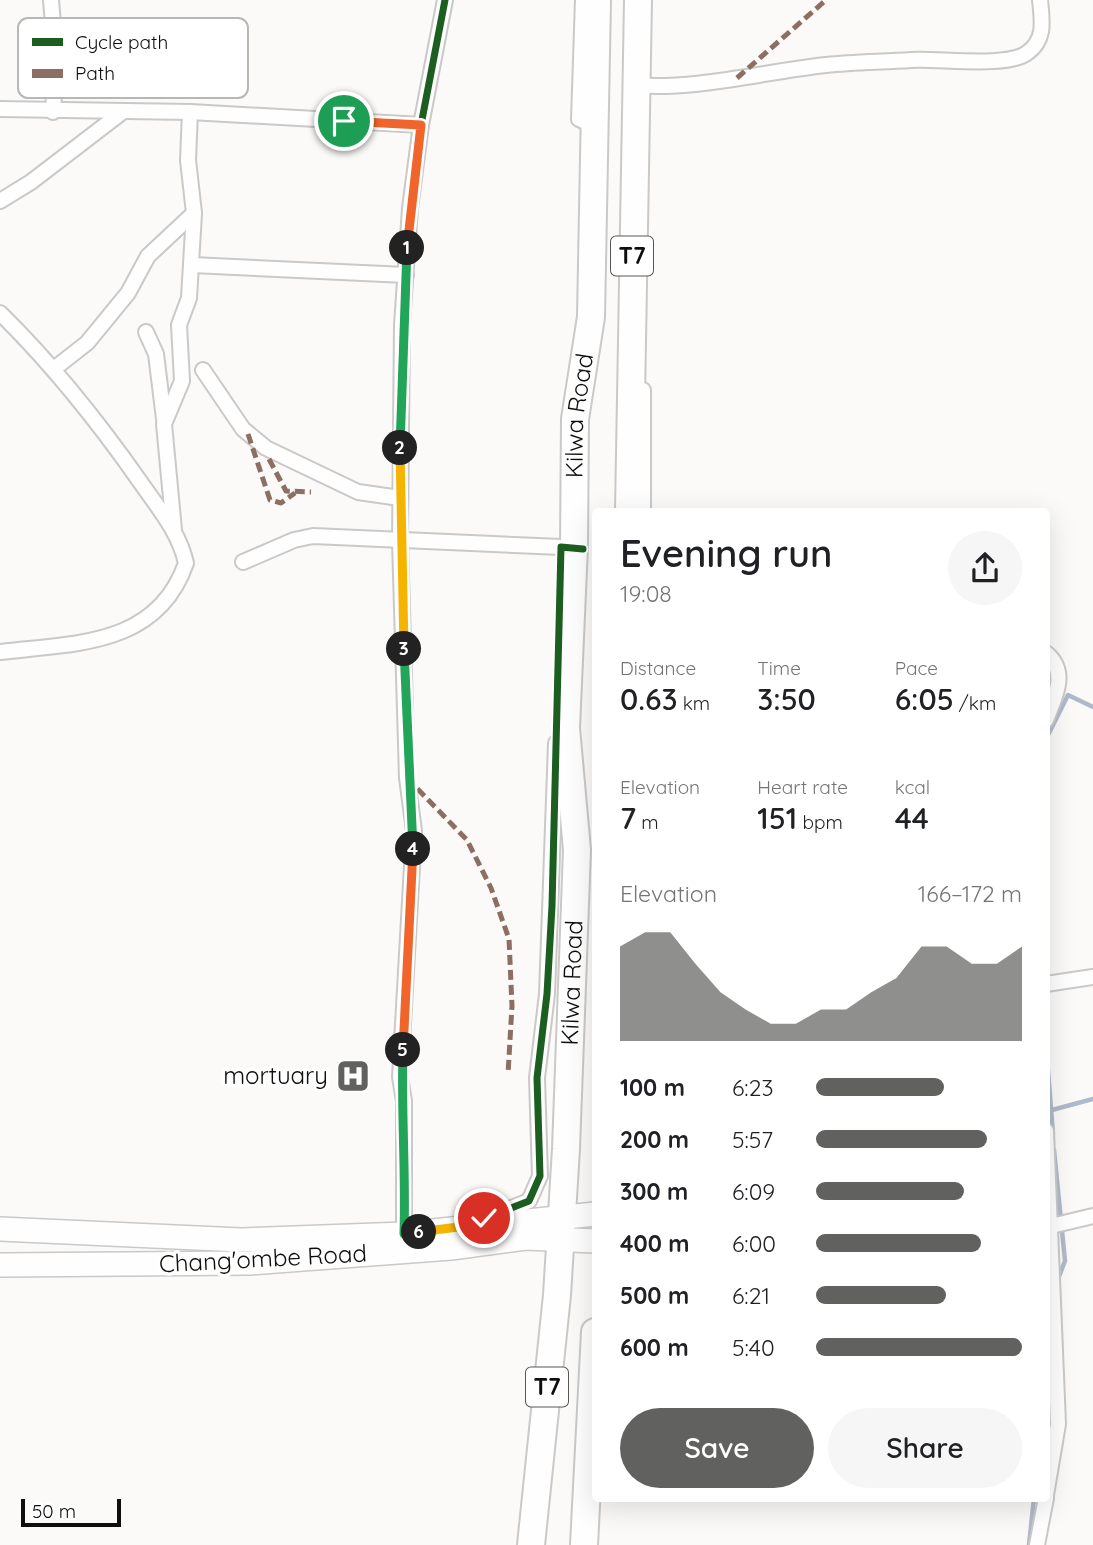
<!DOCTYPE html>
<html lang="en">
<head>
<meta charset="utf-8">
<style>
  body { margin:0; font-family:Quicksand,sans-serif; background:#f6f6f6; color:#202124; height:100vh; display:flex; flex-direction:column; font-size:26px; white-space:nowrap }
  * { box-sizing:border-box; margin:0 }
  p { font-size:23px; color:#757577 }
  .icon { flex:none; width:38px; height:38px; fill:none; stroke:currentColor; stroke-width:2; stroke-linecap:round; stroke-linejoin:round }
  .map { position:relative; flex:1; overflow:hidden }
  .details { position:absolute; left:592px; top:508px; width:458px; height:994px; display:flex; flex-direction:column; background:#fff; border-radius:7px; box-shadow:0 7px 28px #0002 }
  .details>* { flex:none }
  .scale { position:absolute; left:21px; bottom:18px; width:100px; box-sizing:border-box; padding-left:7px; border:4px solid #0e0e0c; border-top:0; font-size:19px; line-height:24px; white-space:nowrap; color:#0e0e0c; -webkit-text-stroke:5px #fff; paint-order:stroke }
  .pin { position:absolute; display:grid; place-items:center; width:60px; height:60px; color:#fff; margin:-30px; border:4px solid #fff; border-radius:50%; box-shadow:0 2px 7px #0007 }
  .km { position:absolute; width:35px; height:35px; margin:-18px; border-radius:50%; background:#222; color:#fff; font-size:19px; line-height:35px; text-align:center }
  .round { display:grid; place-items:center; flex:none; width:74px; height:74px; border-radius:37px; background:#f6f6f6 }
  .headline { display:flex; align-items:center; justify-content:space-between; height:119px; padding:0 28px }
  h1 { font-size:38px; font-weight:600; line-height:52px }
  .stats { display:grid; grid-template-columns:repeat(3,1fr); gap:10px; height:119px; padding:7px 28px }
  .stats div { display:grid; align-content:center }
  .stats b { font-size:30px; font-weight:600 }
  .stats small { font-size:19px; font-weight:400 }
  .stats p { font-size:19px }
  .chart { height:196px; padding:14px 28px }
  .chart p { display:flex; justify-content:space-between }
  .chart svg { width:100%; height:126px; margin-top:7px; fill:#61615f; opacity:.7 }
  .action { display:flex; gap:14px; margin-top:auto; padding:14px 28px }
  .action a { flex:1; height:80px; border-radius:42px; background:#61615f; color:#fff; font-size:28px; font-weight:600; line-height:80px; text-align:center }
  .action a+a { background:#f6f6f6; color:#202124 }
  ul { padding:0 28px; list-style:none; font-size:23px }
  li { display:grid; grid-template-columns:112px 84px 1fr; align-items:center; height:52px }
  li i { height:18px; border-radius:9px; background:#61615f }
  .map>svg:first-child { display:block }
</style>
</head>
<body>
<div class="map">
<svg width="1093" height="1545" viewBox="0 0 1093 1545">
  <rect width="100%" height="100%" fill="#fbfaf8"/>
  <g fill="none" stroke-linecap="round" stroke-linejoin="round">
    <g stroke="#aebacb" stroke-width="4.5">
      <polyline points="1046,739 1068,695 1093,707"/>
      <polyline points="1046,1046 1053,1134"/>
      <polyline points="1052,1110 1093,1099"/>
      <polyline points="1054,1150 1065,1261 1058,1279"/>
      <polyline points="1046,1391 1049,1361"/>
      <polyline points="1029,1545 1034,1498"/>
    </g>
    <defs>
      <g id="street">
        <polyline points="51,0 56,60 53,112"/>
        <polyline points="583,0 579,119 594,126"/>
        <path d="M635,85C692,91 768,71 826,65C854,62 883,62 911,60C938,58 1007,68 1027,53C1046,40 1042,20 1040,0"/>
        <polyline points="0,109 190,112 421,125"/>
        <polyline points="0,201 31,182 121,113"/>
        <polyline points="192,265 406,275"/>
        <path d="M0,313C53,365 99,423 141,483C159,509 179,532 186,563C157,647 74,643 0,652"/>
        <polyline points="146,332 156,354 164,419"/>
        <polyline points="55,368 87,343 128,293 148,256 194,213 188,160 190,112"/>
        <polyline points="203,370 243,429 266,448 358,492 400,498"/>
        <polyline points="643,511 643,390"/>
        <polyline points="174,530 164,424 182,381 179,325 189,298 194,213"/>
        <polyline points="243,562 294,540 313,536 561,547"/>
        <path d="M1046,653C1069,672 1055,697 1046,720"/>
        <polyline points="1046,984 1093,977"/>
        <polyline points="1046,1131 1058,1424 1046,1495"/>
        <polyline points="489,1217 529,1201 540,1176 537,1078 547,994 556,743"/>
        <polyline points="1051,1226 1093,1216"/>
        <polyline points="404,1234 404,1101 400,1077 414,831 407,778 400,541 402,325 410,208 421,125 445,0"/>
        <polyline points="1037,1545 1046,1498"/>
      </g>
      <g id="primary">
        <polyline points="0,1229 241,1240 404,1234 595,1214"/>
        <polyline points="0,1265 250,1263 451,1248 526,1238 595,1241"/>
      </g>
      <g id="highway">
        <polyline points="629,511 638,0"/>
        <path id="s1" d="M531,1545L557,1295L566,1149L577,850L566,728L574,547L575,419L591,317L597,0"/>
        <polyline points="584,1545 595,1332"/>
      </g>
    </defs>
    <use href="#street" stroke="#cac9c8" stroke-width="18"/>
    <use href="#primary" stroke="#cac9c8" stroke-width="26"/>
    <use href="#highway" stroke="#cac9c8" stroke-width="30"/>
    <use href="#street" stroke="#fefefe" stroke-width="14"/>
    <use href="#primary" stroke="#fefefe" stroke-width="23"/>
    <use href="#highway" stroke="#fefefe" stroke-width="26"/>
    <g stroke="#8d6e63" stroke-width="5" stroke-dasharray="10 5" stroke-linecap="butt">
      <polyline points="737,78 826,0"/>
      <polyline points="248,434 270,500 281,503 295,493"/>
      <polyline points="269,459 286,491 311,492"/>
      <polyline points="407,778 467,840 491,888 509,939 512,1006 508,1074"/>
    </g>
    <defs>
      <g id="cycleway">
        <polyline points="466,1226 529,1201 540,1176 537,1078 547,994 552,906 561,547 583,549"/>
        <polyline points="404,1234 404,1101 400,1077 414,831 407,778 400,541 402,325 410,208 421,125 445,0"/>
      </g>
    </defs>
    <use href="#cycleway" stroke="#fff" stroke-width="11"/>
    <use href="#cycleway" stroke="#1b5e20" stroke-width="7"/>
  </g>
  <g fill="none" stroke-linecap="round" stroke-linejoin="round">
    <defs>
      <polyline id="split-1" points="344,121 421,125 407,248"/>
      <polyline id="split-2" points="400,448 407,248"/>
      <polyline id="split-3" points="400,448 404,649"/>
      <polyline id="split-4" points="404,649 413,849"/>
      <polyline id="split-5" points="403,1050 413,849"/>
      <path id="split-6" d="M403,1050C401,1111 406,1172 404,1234L419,1232"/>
      <polyline id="split-7" points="419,1232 466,1226 484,1218"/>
    </defs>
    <use href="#split-1" stroke="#fff" stroke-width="14"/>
    <use href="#split-2" stroke="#fff" stroke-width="14"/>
    <use href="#split-3" stroke="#fff" stroke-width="14"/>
    <use href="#split-4" stroke="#fff" stroke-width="14"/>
    <use href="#split-5" stroke="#fff" stroke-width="14"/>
    <use href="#split-6" stroke="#fff" stroke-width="14"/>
    <use href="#split-7" stroke="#fff" stroke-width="14"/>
    <use href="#split-1" stroke="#f0652b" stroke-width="9"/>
    <use href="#split-2" stroke="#22a559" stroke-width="9"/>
    <use href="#split-3" stroke="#f5b400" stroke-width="9"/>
    <use href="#split-4" stroke="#22a559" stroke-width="9"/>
    <use href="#split-5" stroke="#f0652b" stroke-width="9"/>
    <use href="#split-6" stroke="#22a559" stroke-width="9"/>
    <use href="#split-7" stroke="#f5b400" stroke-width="9"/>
  </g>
  <defs>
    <symbol id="hospital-square" viewBox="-11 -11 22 22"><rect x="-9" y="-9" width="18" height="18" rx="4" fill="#61615f" stroke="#fff"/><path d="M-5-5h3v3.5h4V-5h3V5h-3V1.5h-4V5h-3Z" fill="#fff"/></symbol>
  </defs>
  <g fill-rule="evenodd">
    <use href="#hospital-square" x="334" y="1057" width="38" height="38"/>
  </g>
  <g text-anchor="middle" stroke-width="7" stroke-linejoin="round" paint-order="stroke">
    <g fill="#fff" stroke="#565655" stroke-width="2">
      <rect x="611" y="236.5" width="42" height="39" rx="5"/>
      <rect x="526" y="1367.5" width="42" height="39" rx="5"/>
    </g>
    <g font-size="23" font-weight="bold" fill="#0e0e0c">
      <text x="632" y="264">T7</text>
      <text x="547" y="1395">T7</text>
    </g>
    <g font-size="24" fill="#0e0e0c" stroke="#fff">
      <text dy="8" stroke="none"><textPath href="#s1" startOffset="1132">Kilwa Road</textPath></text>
      <text dy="8" stroke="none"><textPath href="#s1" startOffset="564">Kilwa Road</textPath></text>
      <text transform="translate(263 1259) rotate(-3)" y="8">Chang'ombe Road</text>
    </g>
    <g font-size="24" fill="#0e0e0c" stroke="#fff" text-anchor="end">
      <text x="328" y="1084">mortuary</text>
    </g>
  </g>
  <rect x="18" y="18" width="230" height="80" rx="10" fill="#fff" stroke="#b7b7b6" stroke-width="2"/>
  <rect x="32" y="38" width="31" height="8" fill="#1b5e20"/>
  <rect x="32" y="69" width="31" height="9" fill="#8d6e63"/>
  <g font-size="19" fill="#0e0e0c">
    <text x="75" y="49">Cycle path</text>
    <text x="75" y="80">Path</text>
  </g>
</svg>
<div class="scale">50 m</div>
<div class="pin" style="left:344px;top:121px;background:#1e9e55"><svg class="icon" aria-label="arrive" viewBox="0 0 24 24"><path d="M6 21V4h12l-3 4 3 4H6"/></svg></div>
<div class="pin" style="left:484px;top:1218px;background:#d93025"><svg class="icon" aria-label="check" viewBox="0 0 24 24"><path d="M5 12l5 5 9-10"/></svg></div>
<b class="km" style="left:407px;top:248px">1</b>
<b class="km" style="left:400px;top:448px">2</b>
<b class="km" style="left:404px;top:649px">3</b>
<b class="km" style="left:413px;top:849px">4</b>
<b class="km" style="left:403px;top:1050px">5</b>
<b class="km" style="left:419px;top:1232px">6</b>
<section class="details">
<div class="headline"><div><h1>Evening run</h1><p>19:08</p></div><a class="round"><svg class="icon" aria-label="share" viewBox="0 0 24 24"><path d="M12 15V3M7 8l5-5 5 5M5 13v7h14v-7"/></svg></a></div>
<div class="stats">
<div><p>Distance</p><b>0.63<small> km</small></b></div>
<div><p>Time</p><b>3:50</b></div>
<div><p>Pace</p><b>6:05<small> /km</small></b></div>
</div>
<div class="stats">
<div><p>Elevation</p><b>7<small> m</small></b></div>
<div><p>Heart rate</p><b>151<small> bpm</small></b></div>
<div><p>kcal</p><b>44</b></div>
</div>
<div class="chart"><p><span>Elevation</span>166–172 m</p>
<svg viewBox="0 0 160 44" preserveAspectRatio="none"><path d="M0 44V11L10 6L20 6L30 17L40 27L50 33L60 38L70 38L80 33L90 33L100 27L110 22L120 11L130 11L140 17L150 17L160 11V44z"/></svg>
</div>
<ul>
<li><b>100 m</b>6:23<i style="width:62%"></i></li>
<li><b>200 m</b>5:57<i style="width:83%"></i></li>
<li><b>300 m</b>6:09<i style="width:72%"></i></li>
<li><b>400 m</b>6:00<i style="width:80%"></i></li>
<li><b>500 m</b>6:21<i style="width:63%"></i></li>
<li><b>600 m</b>5:40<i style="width:100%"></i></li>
</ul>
<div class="action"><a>Save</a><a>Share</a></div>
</section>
</div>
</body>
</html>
